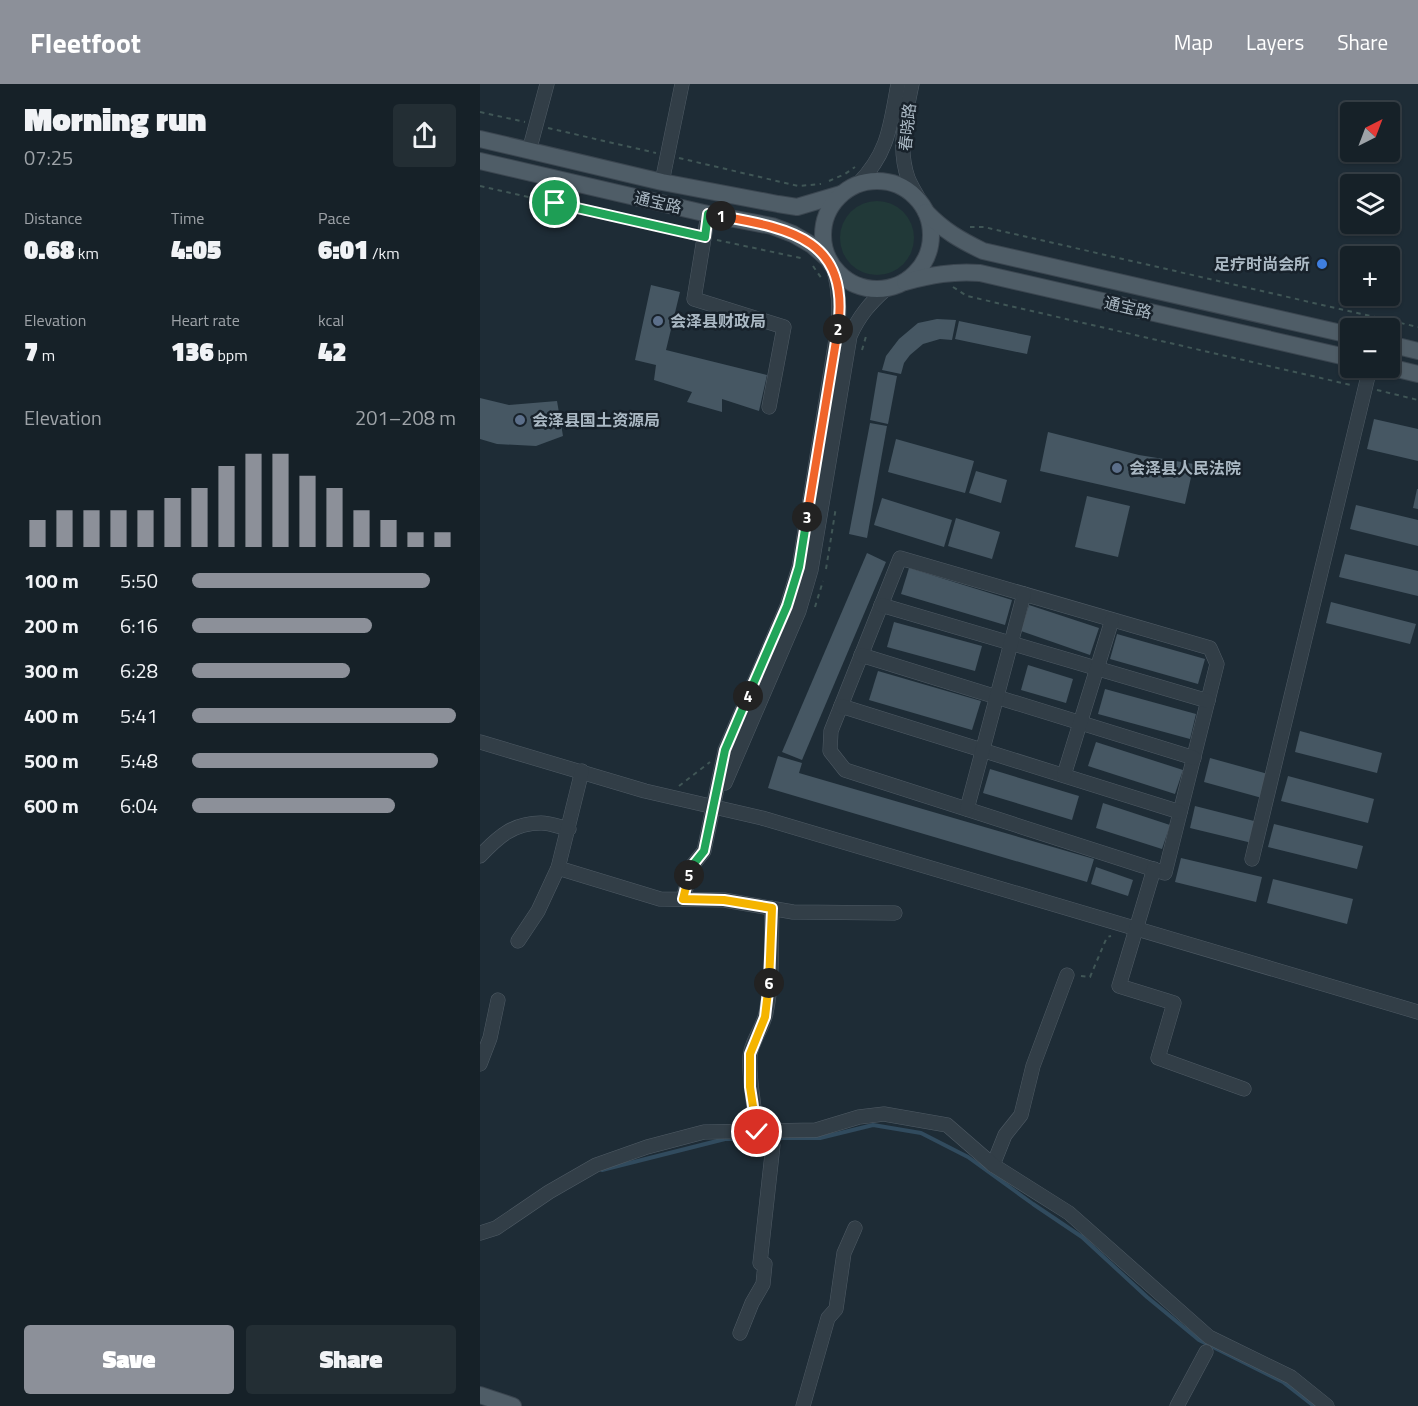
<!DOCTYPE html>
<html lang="en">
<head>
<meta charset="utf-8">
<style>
  body { margin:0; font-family:"Titillium Web","Noto Sans SC",sans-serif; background:#232e34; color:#f1f3f6; height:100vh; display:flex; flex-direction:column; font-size:22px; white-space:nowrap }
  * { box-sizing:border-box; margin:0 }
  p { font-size:20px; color:#9ea3a8 }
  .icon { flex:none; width:33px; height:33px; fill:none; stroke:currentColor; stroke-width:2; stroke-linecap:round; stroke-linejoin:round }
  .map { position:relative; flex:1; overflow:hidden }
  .details { display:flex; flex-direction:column; background:#162128; width:480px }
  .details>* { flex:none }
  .needle { width:39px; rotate:42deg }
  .tools { position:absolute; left:860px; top:18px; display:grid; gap:12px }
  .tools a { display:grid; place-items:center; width:60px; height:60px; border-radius:6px; background:#162128; box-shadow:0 2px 4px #0004,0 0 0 2px #353e45; font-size:30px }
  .pin { position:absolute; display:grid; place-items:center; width:51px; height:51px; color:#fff; margin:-26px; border:3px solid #fff; border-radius:50%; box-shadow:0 2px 6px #0007 }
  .km { position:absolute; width:30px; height:30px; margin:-15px; border-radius:50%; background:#222; color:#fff; font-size:16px; line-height:30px; text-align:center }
  .round { display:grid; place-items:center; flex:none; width:63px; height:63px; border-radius:6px; background:#232e34 }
  .overview { display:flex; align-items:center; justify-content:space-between; height:102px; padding:0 24px }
  h1 { font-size:33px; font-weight:800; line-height:45px }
  .stats { display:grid; grid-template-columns:repeat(3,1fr); gap:9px; height:102px; padding:6px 24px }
  .stats div { display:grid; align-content:center }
  .stats b { font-size:26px; font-weight:800 }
  .stats small { font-size:16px; font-weight:400 }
  .stats p { font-size:16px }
  .chart { height:168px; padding:12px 24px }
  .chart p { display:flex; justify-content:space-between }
  .chart svg { width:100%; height:108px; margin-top:6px; stroke:#8c9099; stroke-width:6 }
  .button { display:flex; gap:12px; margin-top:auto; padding:12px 24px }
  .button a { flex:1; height:69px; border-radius:6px; background:#8c9099; color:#fff; font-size:24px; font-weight:800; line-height:69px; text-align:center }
  .button a+a { background:#232e34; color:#f1f3f6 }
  ul { padding:0 24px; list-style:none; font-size:20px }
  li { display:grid; grid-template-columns:96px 72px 1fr; align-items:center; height:45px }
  li i { height:15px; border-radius:8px; background:#8c9099 }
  header { display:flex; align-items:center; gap:36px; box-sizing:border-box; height:84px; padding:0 30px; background:#8c9099; color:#fff }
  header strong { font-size:28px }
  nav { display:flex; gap:33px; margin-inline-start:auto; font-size:21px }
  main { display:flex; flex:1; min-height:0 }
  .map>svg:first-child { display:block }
</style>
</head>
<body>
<header>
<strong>Fleetfoot</strong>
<nav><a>Map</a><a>Layers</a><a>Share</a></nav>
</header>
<main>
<section class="details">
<div class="overview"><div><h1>Morning run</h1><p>07:25</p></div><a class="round"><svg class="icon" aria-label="share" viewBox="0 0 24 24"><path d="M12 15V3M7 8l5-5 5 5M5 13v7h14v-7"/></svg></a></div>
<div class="stats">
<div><p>Distance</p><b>0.68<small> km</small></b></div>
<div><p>Time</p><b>4:05</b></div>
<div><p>Pace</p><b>6:01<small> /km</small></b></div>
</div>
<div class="stats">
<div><p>Elevation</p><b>7<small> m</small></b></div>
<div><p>Heart rate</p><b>136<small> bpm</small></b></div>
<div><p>kcal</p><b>42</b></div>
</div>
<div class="chart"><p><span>Elevation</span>201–208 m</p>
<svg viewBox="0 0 160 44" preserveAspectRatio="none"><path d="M5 44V33M15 44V29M25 44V29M35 44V29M45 44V29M55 44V24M65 44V20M75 44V11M85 44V6M95 44V6M105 44V15M115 44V20M125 44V29M135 44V33M145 44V38M155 44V38"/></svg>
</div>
<ul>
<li><b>100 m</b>5:50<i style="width:90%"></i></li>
<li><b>200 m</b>6:16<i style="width:68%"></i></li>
<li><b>300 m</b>6:28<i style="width:60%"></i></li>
<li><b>400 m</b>5:41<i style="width:100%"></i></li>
<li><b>500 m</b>5:48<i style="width:93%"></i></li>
<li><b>600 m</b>6:04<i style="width:77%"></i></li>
</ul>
<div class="button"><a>Save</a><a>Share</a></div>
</section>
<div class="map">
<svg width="938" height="1322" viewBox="0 0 938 1322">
  <rect width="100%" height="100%" fill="#1e2c36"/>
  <circle fill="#213938" cx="397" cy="154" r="37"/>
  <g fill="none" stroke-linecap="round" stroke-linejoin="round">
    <g stroke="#314b5e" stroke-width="4">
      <polyline points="292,1054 340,1054 393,1041 441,1049 488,1073 553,1120 602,1153 667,1213 719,1256 803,1298 834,1322"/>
      <polyline points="122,1086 245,1055 273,1055"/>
    </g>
  </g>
  <g fill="#465763">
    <polygon points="171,201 200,208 186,266 287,291 279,327 242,315 242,328 207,318 212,308 174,296 176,281 155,276"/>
    <polygon points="457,235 476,236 472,256 460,255 443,260 430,271 424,279 421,290 402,286 406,272 419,255 438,239"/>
    <polygon points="479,237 551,252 547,270 475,255"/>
    <polygon points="398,288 417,292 408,340 390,336"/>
    <polygon points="0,314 29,321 77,317 83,352 56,362 17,360 0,355"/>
    <polygon points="894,335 938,345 938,377 887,365"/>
    <polygon points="390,339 407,342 387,454 369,450"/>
    <polygon points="568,348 659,371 714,380 705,420 560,387"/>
    <polygon points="416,355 494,377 485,409 408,388"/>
    <polygon points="496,387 527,396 521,419 489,409"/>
    <polygon points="937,405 938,405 938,425 933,424"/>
    <polygon points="607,412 650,422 638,473 595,463"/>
    <polygon points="402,414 472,436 464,463 394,441"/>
    <polygon points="876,421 938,436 938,462 870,445"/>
    <polygon points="476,434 520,448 512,475 468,462"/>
    <polygon points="387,469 406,478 322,676 302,668"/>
    <polygon points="865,470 938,487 938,512 859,493"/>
    <polygon points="429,484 532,516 525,541 421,510"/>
    <polygon points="851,518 936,540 930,560 846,539"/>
    <polygon points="549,521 619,544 610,571 541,547"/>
    <polygon points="414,538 502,562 495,587 407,563"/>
    <polygon points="637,550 725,575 718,600 630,575"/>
    <polygon points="548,581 593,595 586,619 541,606"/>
    <polygon points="398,587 501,617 492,646 389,616"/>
    <polygon points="625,605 716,630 710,655 618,630"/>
    <polygon points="820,647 902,669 897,689 815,668"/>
    <polygon points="616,658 703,686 695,710 608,682"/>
    <polygon points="298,672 322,679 319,689 614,775 607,798 288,704"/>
    <polygon points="730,674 788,690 782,714 724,698"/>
    <polygon points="510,685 599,712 592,736 503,709"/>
    <polygon points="808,692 894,715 888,739 801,717"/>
    <polygon points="623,719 690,741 682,765 616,744"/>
    <polygon points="715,722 778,738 772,759 710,744"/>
    <polygon points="794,740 883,762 877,785 788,763"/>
    <polygon points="701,774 782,793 776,818 695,798"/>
    <polygon points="616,783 653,796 648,812 611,800"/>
    <polygon points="793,795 873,815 867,840 787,819"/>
  </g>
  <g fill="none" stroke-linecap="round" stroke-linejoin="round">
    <defs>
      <g id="minor">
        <path d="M432,0C426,30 417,64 428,94C431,102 437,111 441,119"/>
        <polyline points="49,67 67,0"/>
        <polyline points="182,98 202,0"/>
        <path d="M378,100C409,68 410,42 418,0"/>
        <polyline points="228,130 214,215 304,243 289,323"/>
        <polygon points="420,474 730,564 737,580 685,789 365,686 350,667 351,647"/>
        <polyline points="401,521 728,617"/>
        <polyline points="381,571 714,674"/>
        <polyline points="361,622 700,728"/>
        <polyline points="0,658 165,707 282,734 938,928"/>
        <polyline points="584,691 632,536"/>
        <path d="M245,699L319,527L331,486L370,252C379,232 390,219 406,205"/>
        <polyline points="487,725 544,510"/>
        <path d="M0,772C18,753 33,739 61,739C70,739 80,743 89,745"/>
        <polyline points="772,775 890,284"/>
        <polyline points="78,784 180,815 244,816 313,828 415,829"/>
        <polyline points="674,785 639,902 694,919 678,974 764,1005"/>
        <path d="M203,815L212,782L224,767L245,666L307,522L319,483L358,243C360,221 359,204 353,183"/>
        <polyline points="38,857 58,827 78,784 102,687"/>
        <polyline points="0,980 10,954 18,916"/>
        <polyline points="513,1081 525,1051 541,1031 553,982 587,891"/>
        <polyline points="0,1149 16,1144 69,1108 116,1081 167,1063 224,1048 336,1046 379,1033 404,1030 467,1041 513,1081 589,1129 729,1253 811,1293 847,1322"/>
        <path d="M260,1249L272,1219L283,1200L285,1180L280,1179L293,1061L276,1059C278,1030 268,1002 270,972C271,958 283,944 286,929C293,895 291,859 292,824"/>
        <polyline points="323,1322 348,1234 356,1225 364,1169 375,1144"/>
        <polyline points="697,1322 726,1268"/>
      </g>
      <g id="major">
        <polyline points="0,55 182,98 298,120 317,123 361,110"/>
        <polyline points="0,77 228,130 292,142 313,150 332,161 348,175"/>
        <circle cx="397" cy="151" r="54"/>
        <path d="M446,128C463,146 480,156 503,167L870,251"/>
        <path d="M425,198C451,191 473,187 500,189L870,274"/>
        <polyline points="909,260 938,267"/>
        <polyline points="909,283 938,290"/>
        <polyline points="0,1311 33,1322"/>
      </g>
    </defs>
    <use href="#minor" stroke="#4f5b65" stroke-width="15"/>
    <use href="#major" stroke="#3b4650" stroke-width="18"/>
    <g stroke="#405656" stroke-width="2" stroke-dasharray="4.5 4.5" stroke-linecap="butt">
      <polyline points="0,28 45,38"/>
      <polyline points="68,44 176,69"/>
      <polyline points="199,74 318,102 341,100"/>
      <polyline points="349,97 365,90 375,83"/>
      <polyline points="0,102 211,150"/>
      <polyline points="490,143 504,143 938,243"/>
      <polyline points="237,156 325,175"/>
      <polyline points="333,182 342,195"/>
      <polyline points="473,203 487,212 871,301"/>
      <polyline points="382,266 387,249"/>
      <polyline points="897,306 938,316"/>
      <polyline points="346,485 356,423"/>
      <polyline points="335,523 343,497"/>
      <polyline points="199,702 230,678"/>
      <polyline points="601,892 610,893 627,853 631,852"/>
    </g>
    <use href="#minor" stroke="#323e47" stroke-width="14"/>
    <use href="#major" stroke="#4f5d67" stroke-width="16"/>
  </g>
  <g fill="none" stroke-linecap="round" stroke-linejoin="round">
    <defs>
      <polyline id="split-1" points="75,119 225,153 228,130 241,132"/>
      <path id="split-2" d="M241,132C313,145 370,156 358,245"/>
      <polyline id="split-3" points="327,433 358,245"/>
      <polyline id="split-4" points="268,612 307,522 319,483 327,433"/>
      <polyline id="split-5" points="209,791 212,782 224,767 245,666 268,612"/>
      <polyline id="split-6" points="209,791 203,815 244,816 292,824 289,899"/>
      <polyline id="split-7" points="277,1048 270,1003 270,970 285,933 289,899"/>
    </defs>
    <use href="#split-1" stroke="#fff" stroke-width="12"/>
    <use href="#split-2" stroke="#fff" stroke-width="12"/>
    <use href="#split-3" stroke="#fff" stroke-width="12"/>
    <use href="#split-4" stroke="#fff" stroke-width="12"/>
    <use href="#split-5" stroke="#fff" stroke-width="12"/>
    <use href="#split-6" stroke="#fff" stroke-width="12"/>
    <use href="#split-7" stroke="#fff" stroke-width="12"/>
    <use href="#split-1" stroke="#22a559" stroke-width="8"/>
    <use href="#split-2" stroke="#f0652b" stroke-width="8"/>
    <use href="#split-3" stroke="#f0652b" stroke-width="8"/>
    <use href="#split-4" stroke="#22a559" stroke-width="8"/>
    <use href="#split-5" stroke="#22a559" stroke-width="8"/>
    <use href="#split-6" stroke="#f5b400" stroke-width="8"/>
    <use href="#split-7" stroke="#f5b400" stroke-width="8"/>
  </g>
  <circle fill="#3f7fe0" stroke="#18222b" stroke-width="2" cx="842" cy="180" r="6"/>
  <g fill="#5c6f8a" stroke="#18222b" stroke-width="2">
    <circle cx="178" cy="237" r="6"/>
    <circle cx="40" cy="336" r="6"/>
    <circle cx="637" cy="384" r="6"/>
  </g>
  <g text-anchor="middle" stroke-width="5" stroke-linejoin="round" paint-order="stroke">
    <g font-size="16" fill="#abb9c4" stroke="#18222b">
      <text transform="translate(427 43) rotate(-84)" y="6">春晓路</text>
      <text transform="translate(178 118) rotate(13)" y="6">通宝路</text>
      <text transform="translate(648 223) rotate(13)" y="6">通宝路</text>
    </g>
    <g font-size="16" font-weight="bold" fill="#abb9c4" stroke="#18222b" text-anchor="start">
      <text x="830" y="186" text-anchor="end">足疗时尚会所</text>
      <text x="190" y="243">会泽县财政局</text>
      <text x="52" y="342">会泽县国土资源局</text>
      <text x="649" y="390">会泽县人民法院</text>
    </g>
  </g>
</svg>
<div class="tools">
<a><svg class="needle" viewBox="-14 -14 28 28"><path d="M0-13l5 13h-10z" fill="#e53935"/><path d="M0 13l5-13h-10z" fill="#9ea3a8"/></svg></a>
<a><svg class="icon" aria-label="layers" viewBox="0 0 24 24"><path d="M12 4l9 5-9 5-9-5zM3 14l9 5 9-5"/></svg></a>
<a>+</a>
<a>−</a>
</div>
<div class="pin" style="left:75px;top:119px;background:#1e9e55"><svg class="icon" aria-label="arrive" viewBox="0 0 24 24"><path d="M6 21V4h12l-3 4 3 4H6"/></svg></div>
<div class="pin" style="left:277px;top:1048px;background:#d93025"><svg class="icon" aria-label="check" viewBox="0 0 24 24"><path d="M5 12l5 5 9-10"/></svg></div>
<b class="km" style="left:241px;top:132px">1</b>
<b class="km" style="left:358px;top:245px">2</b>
<b class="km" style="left:327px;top:433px">3</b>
<b class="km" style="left:268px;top:612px">4</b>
<b class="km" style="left:209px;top:791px">5</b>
<b class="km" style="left:289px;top:899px">6</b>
</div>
</main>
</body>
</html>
